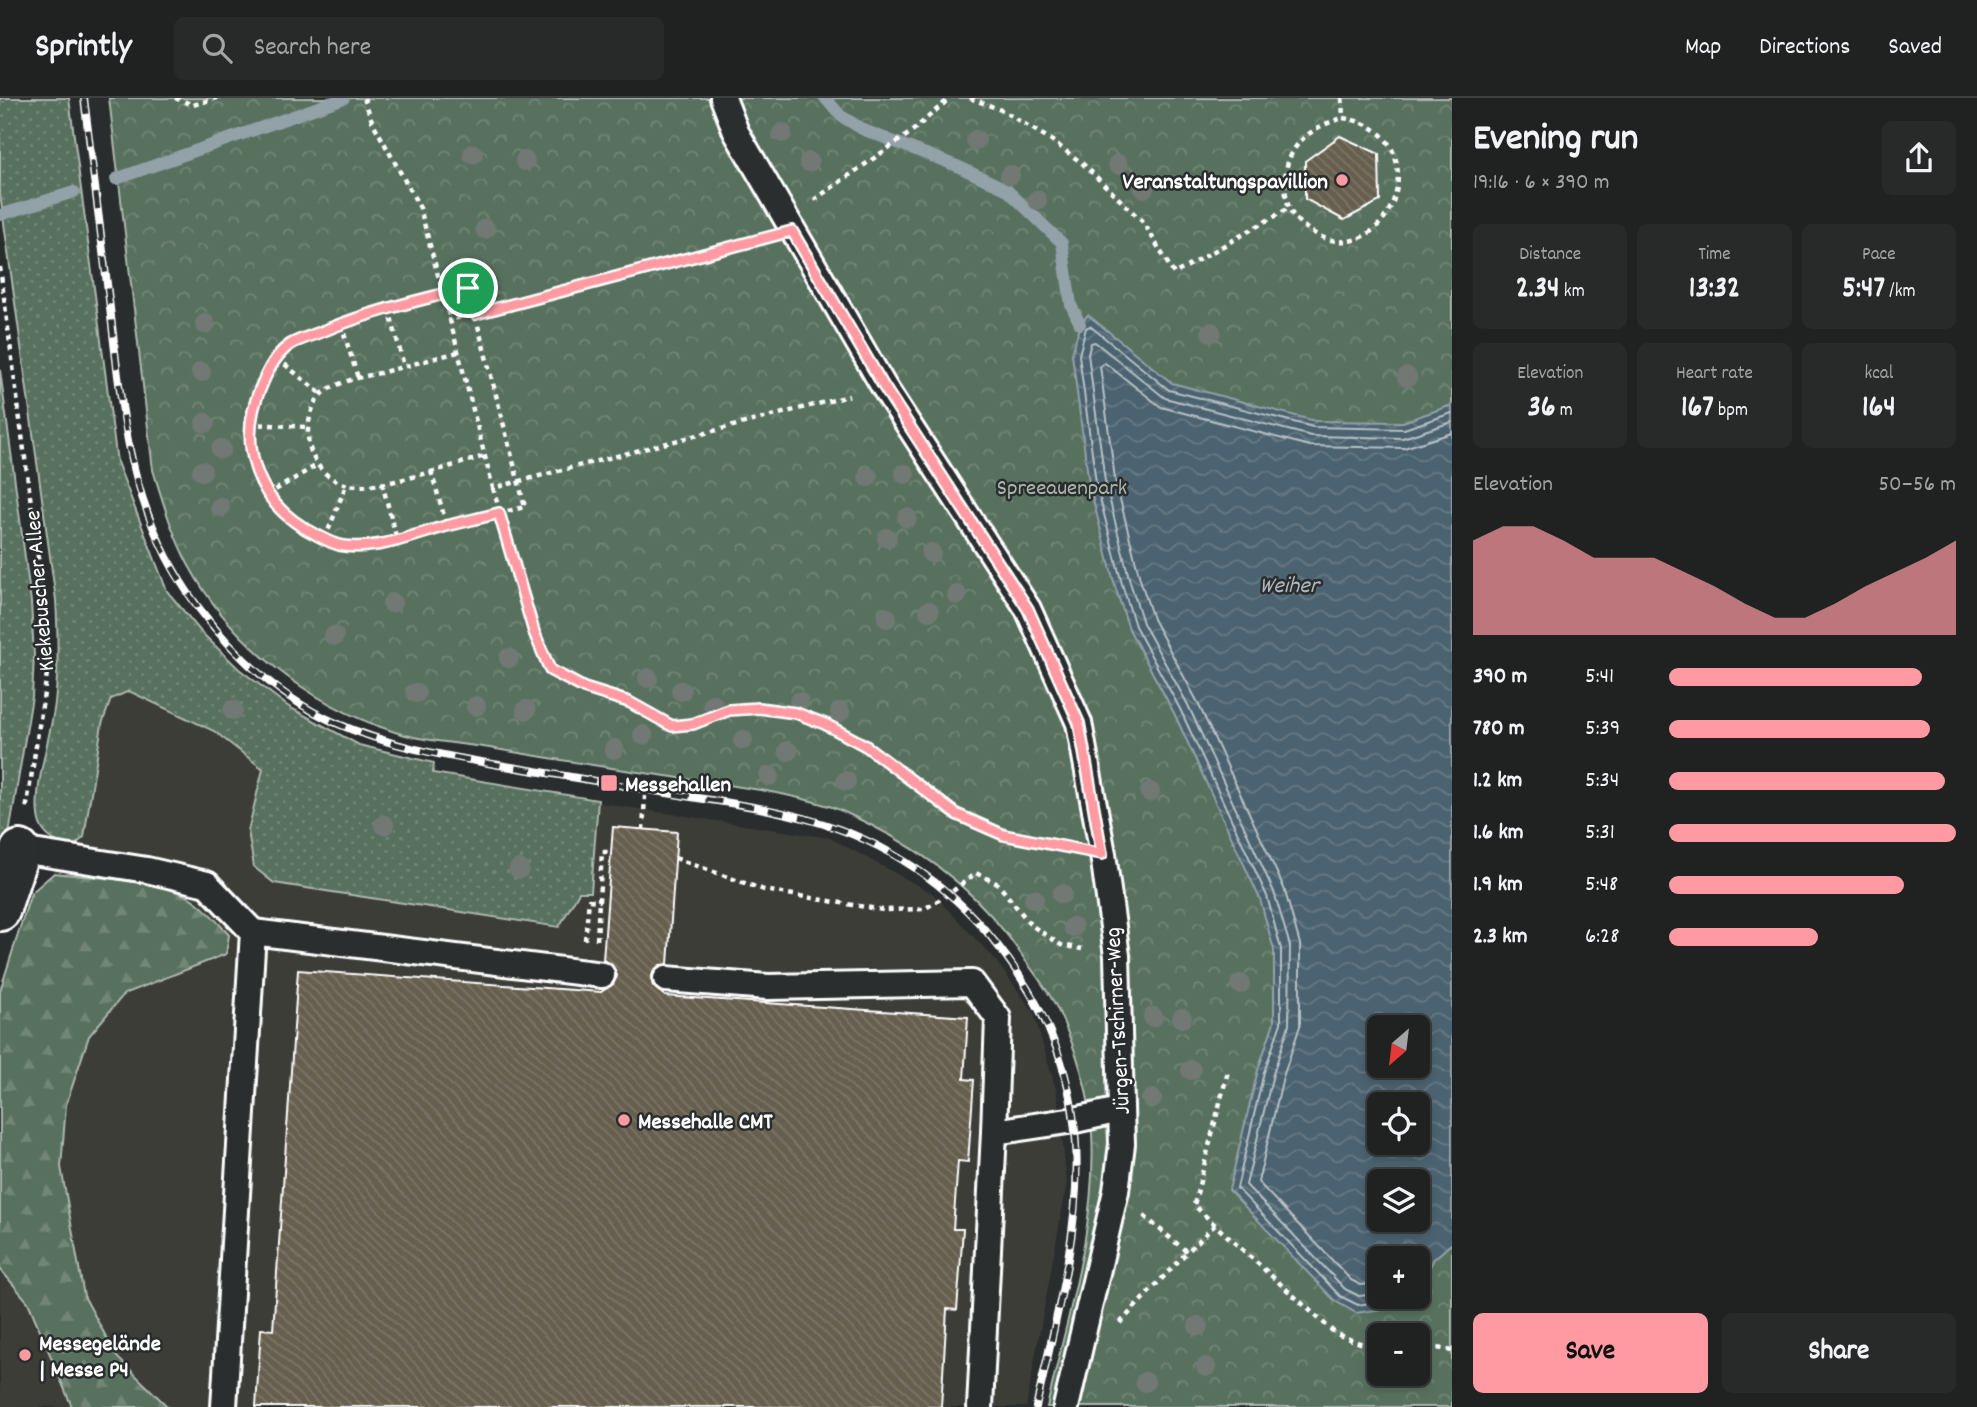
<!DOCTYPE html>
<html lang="en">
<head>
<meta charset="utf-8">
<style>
  body { margin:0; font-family:Dekko,sans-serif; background:#282a2a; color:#f1f3f6; height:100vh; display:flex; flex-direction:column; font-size:26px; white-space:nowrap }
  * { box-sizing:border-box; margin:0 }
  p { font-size:23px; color:#a2a4a5 }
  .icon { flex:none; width:38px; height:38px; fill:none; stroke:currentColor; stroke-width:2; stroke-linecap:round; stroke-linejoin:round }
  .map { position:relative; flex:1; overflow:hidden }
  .drawer { display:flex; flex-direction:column; background:#202222; width:525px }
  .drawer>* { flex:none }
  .needle { width:46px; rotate:208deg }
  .fabs { position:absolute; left:1367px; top:917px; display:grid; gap:14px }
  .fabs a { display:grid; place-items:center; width:63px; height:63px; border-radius:10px; background:#202222; box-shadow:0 4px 10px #0003,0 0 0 2px #3d3f40; font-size:35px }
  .pin { position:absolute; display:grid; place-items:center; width:60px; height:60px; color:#fff; margin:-30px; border:4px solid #fff; border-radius:50%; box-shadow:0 2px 7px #0007 }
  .round { display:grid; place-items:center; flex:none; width:74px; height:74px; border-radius:10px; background:#282a2a }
  .overview { display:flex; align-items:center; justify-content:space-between; height:119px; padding:0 21px }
  h1 { font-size:38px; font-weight:700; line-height:52px }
  .stats { display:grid; grid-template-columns:repeat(3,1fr); gap:10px; height:119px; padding:7px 21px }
  .stats div { display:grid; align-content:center; border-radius:10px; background:#282a2a; text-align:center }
  .stats b { font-size:30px; font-weight:700 }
  .stats small { font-size:19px; font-weight:400 }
  .stats p { font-size:19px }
  .chart { height:196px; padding:14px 21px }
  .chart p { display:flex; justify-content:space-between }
  .chart svg { width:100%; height:126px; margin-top:7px; fill:#ff9aa2; opacity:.7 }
  .action { display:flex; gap:14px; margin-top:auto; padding:14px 21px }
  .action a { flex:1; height:80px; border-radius:10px; background:#ff9aa2; color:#111; font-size:28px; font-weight:700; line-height:80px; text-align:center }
  .action a+a { background:#282a2a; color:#f1f3f6 }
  ul { padding:0 21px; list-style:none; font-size:23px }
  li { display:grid; grid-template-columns:112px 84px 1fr; align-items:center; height:52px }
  li i { height:18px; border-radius:9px; background:#ff9aa2 }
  header { display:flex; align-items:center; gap:42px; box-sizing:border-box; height:98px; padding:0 35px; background:#202222; border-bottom:2px solid #3d3f40 }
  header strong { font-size:33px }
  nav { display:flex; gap:38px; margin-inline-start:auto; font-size:24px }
  .search { width:490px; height:63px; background:#282a2a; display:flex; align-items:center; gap:18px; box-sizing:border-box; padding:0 24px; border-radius:10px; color:#a2a4a5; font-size:26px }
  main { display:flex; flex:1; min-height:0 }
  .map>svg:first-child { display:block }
</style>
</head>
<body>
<header>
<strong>Sprintly</strong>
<div class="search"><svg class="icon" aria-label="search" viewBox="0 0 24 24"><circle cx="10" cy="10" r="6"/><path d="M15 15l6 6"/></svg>Search here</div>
<nav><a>Map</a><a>Directions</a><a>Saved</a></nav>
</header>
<main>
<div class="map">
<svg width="1452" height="1309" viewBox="0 0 1452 1309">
  <defs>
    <pattern id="grass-dots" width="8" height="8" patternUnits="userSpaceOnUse" patternTransform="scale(1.75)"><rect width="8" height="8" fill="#59715e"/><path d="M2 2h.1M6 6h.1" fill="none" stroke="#728676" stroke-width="1.8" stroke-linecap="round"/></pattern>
    <pattern id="forest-firs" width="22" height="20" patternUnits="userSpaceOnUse" patternTransform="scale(1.75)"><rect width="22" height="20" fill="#59715e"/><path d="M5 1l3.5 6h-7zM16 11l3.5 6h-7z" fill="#728676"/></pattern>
    <pattern id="park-crowns" width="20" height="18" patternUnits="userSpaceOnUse" patternTransform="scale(1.75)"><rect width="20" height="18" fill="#59715e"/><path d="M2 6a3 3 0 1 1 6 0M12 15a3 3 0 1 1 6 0" fill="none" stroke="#728676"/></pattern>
    <pattern id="water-waves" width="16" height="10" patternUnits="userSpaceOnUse" patternTransform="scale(1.75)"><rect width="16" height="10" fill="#4b626f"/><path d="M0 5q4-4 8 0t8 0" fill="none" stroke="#667a85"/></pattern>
    <pattern id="building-back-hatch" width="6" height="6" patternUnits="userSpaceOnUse" patternTransform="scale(1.75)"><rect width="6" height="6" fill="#665e4e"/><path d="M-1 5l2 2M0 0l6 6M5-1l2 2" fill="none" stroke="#7d7669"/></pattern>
  </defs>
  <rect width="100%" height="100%" fill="#2a2d2e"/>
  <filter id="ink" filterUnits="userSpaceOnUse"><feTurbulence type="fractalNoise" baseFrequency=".0143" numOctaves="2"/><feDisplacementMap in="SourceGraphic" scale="14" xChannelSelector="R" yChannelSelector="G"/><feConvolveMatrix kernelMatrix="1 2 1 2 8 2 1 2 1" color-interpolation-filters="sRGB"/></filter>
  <g filter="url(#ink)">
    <polygon fill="#3c3c38" points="80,567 281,616 436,680 830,740 932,795 993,859 1033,913 1057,995 1067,1085 1026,1309 0,1309 0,893 31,795 54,774 61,739"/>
    <g fill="url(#grass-dots)" stroke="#acb8ae" stroke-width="2">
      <path d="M0,0H69L117,364L167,493L201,534L239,571L289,609L359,647L434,665L433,675L598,702L591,794H579L559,829L274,785L254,769L248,733L263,671L214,633L129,593L111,601L102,626L84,739L73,749C59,746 45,740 40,726C30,697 52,636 55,604C59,570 58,537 56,502L0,96Z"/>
      <polygon points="0,272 31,504 34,558 32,599 7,748 0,771"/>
    </g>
    <path fill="url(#forest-firs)" stroke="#acb8ae" stroke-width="2" d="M54,775C90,779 158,782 189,799C204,808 218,824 229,837L226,856L124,896L89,938L66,1007L61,1069L84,1198L117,1259L168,1309H72L28,1204L0,1171V893L31,795Z"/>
    <path fill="url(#park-crowns)" stroke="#acb8ae" stroke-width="2" fill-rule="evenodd" d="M109,0H1452V1309H1047C1067,1220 1097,1128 1092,1036C1090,994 1075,948 1057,910C1048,892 1034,875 1023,859C984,800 930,756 867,725C856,720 844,713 832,709C778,692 721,686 666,678C607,670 549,660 490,650C460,645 420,643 392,633C307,605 230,544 188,466C172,436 163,404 153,372ZM1379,929H1418V968H1379ZM1379,1006H1418V1045H1379ZM1379,1083H1418V1122H1379ZM1379,1160H1418V1199H1379ZM1379,1237H1418V1276H1379Z"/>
    <path fill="url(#water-waves)" stroke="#93a1a9" stroke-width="2" fill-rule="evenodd" d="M1088,217L1172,285L1315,323L1403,324L1452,307V1145L1434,1161L1418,1191V1160H1379V1199H1413L1408,1207L1356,1215L1335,1203L1229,1092L1258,972L1274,924V852L1260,801L1174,615L1129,531L1115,488L1089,386L1072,256L1080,226ZM1379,929H1418V968H1379ZM1379,1006H1418V1045H1379ZM1379,1083H1418V1122H1379Z"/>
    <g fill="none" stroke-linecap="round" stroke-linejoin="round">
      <g stroke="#b7c0c5" stroke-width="2">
        <polyline points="1379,1185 1361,1187 1351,1182 1258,1084 1283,979 1300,928 1300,846 1284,790 1197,603 1153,521 1140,481 1115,381 1100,268 1105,265 1161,309 1310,348 1404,350 1452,335"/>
        <polyline points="1379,1196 1359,1198 1345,1191 1246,1087 1273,976 1289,927 1290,848 1274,794 1188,607 1143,525 1130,484 1105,383 1088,256 1091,245 1095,244 1165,300 1311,338 1403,340 1452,324"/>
        <polyline points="1405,1199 1358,1207 1340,1198 1237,1090 1264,974 1281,925 1281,851 1267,798 1180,611 1135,528 1122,486 1096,385 1079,257 1086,230 1090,228 1169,292 1313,329 1404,331 1452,315"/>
      </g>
      <g stroke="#93a1a9" stroke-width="12">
        <polyline points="825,0 841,18 864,32 957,68 1006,91 1062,145 1071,207 1080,226"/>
        <polyline points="116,81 344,0"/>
        <polyline points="0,117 74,94"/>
      </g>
    </g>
    <g fill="url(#building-back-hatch)" stroke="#fff" stroke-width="2">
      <polygon points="1340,38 1379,56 1380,103 1344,122 1305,101 1305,63"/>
      <polygon points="613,729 677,734 668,866 660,867 654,872 651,881 653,888 665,898 968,919 964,981 974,982 968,1064 958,1063 953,1131 963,1131 957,1212 947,1211 941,1309 256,1309 261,1231 273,1232 298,872 601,894 613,886 617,878 611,866 603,862"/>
    </g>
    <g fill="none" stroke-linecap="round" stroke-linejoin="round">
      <defs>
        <g id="lane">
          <polyline points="723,0 736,34 884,289 1028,511 1079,625 1103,756 1117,858 1122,1046 1116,1093 1066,1309"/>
          <polyline points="20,752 147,772 207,786 253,834"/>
          <polyline points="666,881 768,889 972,885 998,920 994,1034 980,1309"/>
          <polyline points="994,1034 1075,1022 1120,1012"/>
          <polyline points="224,1309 253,834 602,877"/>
        </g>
        <polyline id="street" points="0,813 20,752"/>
      </defs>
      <use href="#lane" stroke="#fff" stroke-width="30"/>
      <use href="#street" stroke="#fff" stroke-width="44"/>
      <g stroke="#fff" stroke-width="4.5" stroke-dasharray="5 5" stroke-linecap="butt">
        <polyline points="175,0 193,7 217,0"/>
        <polyline points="364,0 372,23 420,110 450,222"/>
        <polyline points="970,0 1001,12 1050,41 1083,66 1144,125 1174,176 1289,110"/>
        <polyline points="1342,0 1343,20"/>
        <path d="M1343,20C1449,35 1383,197 1300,125C1291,117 1288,109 1286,97C1280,55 1303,31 1343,20Z"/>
        <polyline points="814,102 910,35 950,0"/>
        <polyline points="760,141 450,222 493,390 849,298"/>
        <polyline points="0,169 44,505 48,569 26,713"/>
        <path d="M468,189L525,409C499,415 473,421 447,428C415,437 378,453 344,448C334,447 323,441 314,436C304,431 292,425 283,416C238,373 240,290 287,249C295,243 307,240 316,236C365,216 417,203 468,189Z"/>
        <polyline points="389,211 404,268"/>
        <polyline points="341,226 358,280"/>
        <path d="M458,254C432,261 406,268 380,275C361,279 340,283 324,294C313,302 307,325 308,338C309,361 325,383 349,387C378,393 453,367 485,358"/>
        <polyline points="277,260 321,296"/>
        <polyline points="250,326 307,329"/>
        <polyline points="431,373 447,428"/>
        <polyline points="382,385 397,442"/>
        <polyline points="493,390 534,534 550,572 584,590 629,604 672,628 693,626 729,612 759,610 796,615 825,626 866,648 956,716 1004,737 1067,750"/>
        <polyline points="267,397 317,367"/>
        <polyline points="325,441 346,387"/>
        <polyline points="643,732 645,698"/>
        <polyline points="675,760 764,792 883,812 924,811 949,796 976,775 998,786 1031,827 1061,847 1082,851"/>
        <polyline points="585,842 589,802 599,803 602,754 611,754"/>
        <polyline points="597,842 599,803"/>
        <polyline points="1144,1118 1187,1154 1215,1127 1336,1236 1360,1245 1379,1248"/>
        <polyline points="1215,1127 1194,1107 1228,973"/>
        <polyline points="1120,1225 1187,1154"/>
        <polyline points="1418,1246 1452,1253"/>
      </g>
      <use href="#lane" stroke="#2a2d2e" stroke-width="24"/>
      <use href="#street" stroke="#2a2d2e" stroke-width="38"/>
      <defs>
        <path id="rail" d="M84,0C93,70 101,140 110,210C123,320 129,416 198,509C234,557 280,600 336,625C386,647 439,657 493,666C553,676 613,686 673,696C720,704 768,709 814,723C885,743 949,786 995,844C1118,998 1076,1135 1036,1309"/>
      </defs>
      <use href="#rail" stroke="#fff" stroke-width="8"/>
      <use href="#rail" stroke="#2a2d2e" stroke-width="5" stroke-dasharray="16" stroke-linecap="butt"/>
    </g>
    <g fill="#727974">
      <circle cx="782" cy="35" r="10"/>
      <circle cx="976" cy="42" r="10"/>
      <circle cx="473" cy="56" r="10"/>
      <circle cx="525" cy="63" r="10"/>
      <circle cx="809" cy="64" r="10"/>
      <circle cx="1118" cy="66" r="10"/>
      <circle cx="1010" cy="77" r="10"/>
      <circle cx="1144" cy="90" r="10"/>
      <circle cx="1037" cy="102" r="10"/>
      <circle cx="485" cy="131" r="10"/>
      <circle cx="205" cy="226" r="10"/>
      <circle cx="1211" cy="234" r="10"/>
      <circle cx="201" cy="274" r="10"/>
      <circle cx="1407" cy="279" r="10"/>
      <circle cx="205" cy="325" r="10"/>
      <circle cx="221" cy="351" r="10"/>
      <circle cx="202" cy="373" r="10"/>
      <circle cx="905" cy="376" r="10"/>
      <circle cx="868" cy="379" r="10"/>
      <circle cx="220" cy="409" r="10"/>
      <circle cx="907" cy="420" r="10"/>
      <circle cx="887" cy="440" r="10"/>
      <circle cx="931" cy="455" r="10"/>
      <circle cx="957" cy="497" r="10"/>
      <circle cx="392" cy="505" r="10"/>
      <circle cx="929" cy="513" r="10"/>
      <circle cx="887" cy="520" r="10"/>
      <circle cx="334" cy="538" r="10"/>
      <circle cx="509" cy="560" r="10"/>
      <circle cx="648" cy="580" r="10"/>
      <circle cx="681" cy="593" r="10"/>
      <circle cx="416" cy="595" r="10"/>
      <circle cx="799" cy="604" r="10"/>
      <circle cx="713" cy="606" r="10"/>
      <circle cx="476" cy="608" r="10"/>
      <circle cx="233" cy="612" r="10"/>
      <circle cx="526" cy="612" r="10"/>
      <circle cx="840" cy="614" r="10"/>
      <circle cx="643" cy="637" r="10"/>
      <circle cx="743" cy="642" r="10"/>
      <circle cx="614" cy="651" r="10"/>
      <circle cx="788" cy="653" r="10"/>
      <circle cx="769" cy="678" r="10"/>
      <circle cx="846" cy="683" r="10"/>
      <circle cx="1150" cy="694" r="10"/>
      <circle cx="384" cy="727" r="10"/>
      <circle cx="519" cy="771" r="10"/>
      <circle cx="1062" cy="796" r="10"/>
      <circle cx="1034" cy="801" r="10"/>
      <circle cx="1073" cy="829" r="10"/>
      <circle cx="1240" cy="886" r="10"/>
      <circle cx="1153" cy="919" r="10"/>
      <circle cx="1182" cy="920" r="10"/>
      <circle cx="1191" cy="972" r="10"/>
      <circle cx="1152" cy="1001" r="10"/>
      <circle cx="1198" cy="1228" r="10"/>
      <circle cx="1206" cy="1269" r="10"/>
      <circle cx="1145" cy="1284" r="10"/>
    </g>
  </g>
  <g fill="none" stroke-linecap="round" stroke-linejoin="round" filter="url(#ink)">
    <defs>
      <path id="route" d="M792,133L884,289L1028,511L1079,625L1102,756L1004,737L956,716L866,648L825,626L796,615L759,610L729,612L693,626L672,628L629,604L584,590L550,572L534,534L499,415C481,420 461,424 443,429C412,438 377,452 344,448C334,447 324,441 315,436C255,406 235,344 263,284C269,270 278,254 291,246C300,241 311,238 321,234C368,214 419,202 468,190L475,216Z"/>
    </defs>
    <use href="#route" stroke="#fff" stroke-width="14"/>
    <use href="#route" stroke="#ff9aa2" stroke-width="9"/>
  </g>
  <g fill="#ff9aa2" stroke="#2a2d2e" stroke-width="2.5">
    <circle cx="1342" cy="82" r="7"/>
    <rect x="600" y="676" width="18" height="18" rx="3.5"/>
    <circle cx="624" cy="1022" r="7"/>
    <circle cx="25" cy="1257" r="7"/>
  </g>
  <g text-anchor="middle" stroke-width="5" stroke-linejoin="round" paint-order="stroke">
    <g font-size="23" font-weight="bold" fill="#fff" stroke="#2a2d2e" text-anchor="start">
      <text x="1328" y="90" text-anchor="end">Veranstaltungspavillion</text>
      <text x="625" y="693">Messehallen</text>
      <text x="638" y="1030">Messehalle CMT</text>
      <text x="39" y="1252">Messegelände<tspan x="39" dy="26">| Messe P4</tspan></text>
    </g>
    <g font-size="23" fill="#acb8ae" stroke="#2a2d2e">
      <text x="1062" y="396">Spreeauenpark</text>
    </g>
    <g font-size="23" fill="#fff" stroke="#2a2d2e">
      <text transform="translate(38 493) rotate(-95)" y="8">Kiekebuscher Allee</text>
      <text transform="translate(1116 923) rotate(-93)" y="8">Jürgen-Tschirner-Weg</text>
    </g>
    <g font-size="24" font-style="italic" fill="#aeb8be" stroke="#2a2d2e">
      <text x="1289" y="494">Weiher</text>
    </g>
  </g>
</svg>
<div class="fabs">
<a><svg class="needle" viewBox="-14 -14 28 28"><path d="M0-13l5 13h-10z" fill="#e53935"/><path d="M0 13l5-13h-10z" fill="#a2a4a5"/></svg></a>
<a><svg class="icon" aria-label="locate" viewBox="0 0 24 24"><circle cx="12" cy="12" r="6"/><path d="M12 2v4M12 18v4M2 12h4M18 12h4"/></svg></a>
<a><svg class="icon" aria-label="layers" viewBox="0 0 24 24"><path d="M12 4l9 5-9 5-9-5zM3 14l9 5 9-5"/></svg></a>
<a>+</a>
<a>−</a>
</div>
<div class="pin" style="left:468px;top:190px;background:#1e9e55"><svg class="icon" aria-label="arrive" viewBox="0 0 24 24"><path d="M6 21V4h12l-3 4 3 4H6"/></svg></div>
</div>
<section class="drawer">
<div class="overview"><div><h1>Evening run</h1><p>19:16 · 6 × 390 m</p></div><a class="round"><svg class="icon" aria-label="share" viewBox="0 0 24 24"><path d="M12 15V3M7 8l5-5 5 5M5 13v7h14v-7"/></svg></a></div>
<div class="stats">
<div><p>Distance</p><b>2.34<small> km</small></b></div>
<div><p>Time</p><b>13:32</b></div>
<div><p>Pace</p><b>5:47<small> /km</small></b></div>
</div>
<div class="stats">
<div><p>Elevation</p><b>36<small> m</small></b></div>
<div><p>Heart rate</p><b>167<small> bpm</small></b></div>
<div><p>kcal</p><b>164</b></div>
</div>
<div class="chart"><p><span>Elevation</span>50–56 m</p>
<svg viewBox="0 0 160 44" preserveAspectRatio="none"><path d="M0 44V11L10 6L20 6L30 11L40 17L50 17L60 17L70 22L80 27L90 33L100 38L110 38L120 33L130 27L140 22L150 17L160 11V44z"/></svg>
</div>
<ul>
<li><b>390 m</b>5:41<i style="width:88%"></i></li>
<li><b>780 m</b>5:39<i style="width:91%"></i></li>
<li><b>1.2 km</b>5:34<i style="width:96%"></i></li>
<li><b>1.6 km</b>5:31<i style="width:100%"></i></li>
<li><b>1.9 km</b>5:48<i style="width:82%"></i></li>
<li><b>2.3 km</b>6:28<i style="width:52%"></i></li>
</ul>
<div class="action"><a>Save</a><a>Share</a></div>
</section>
</main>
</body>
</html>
